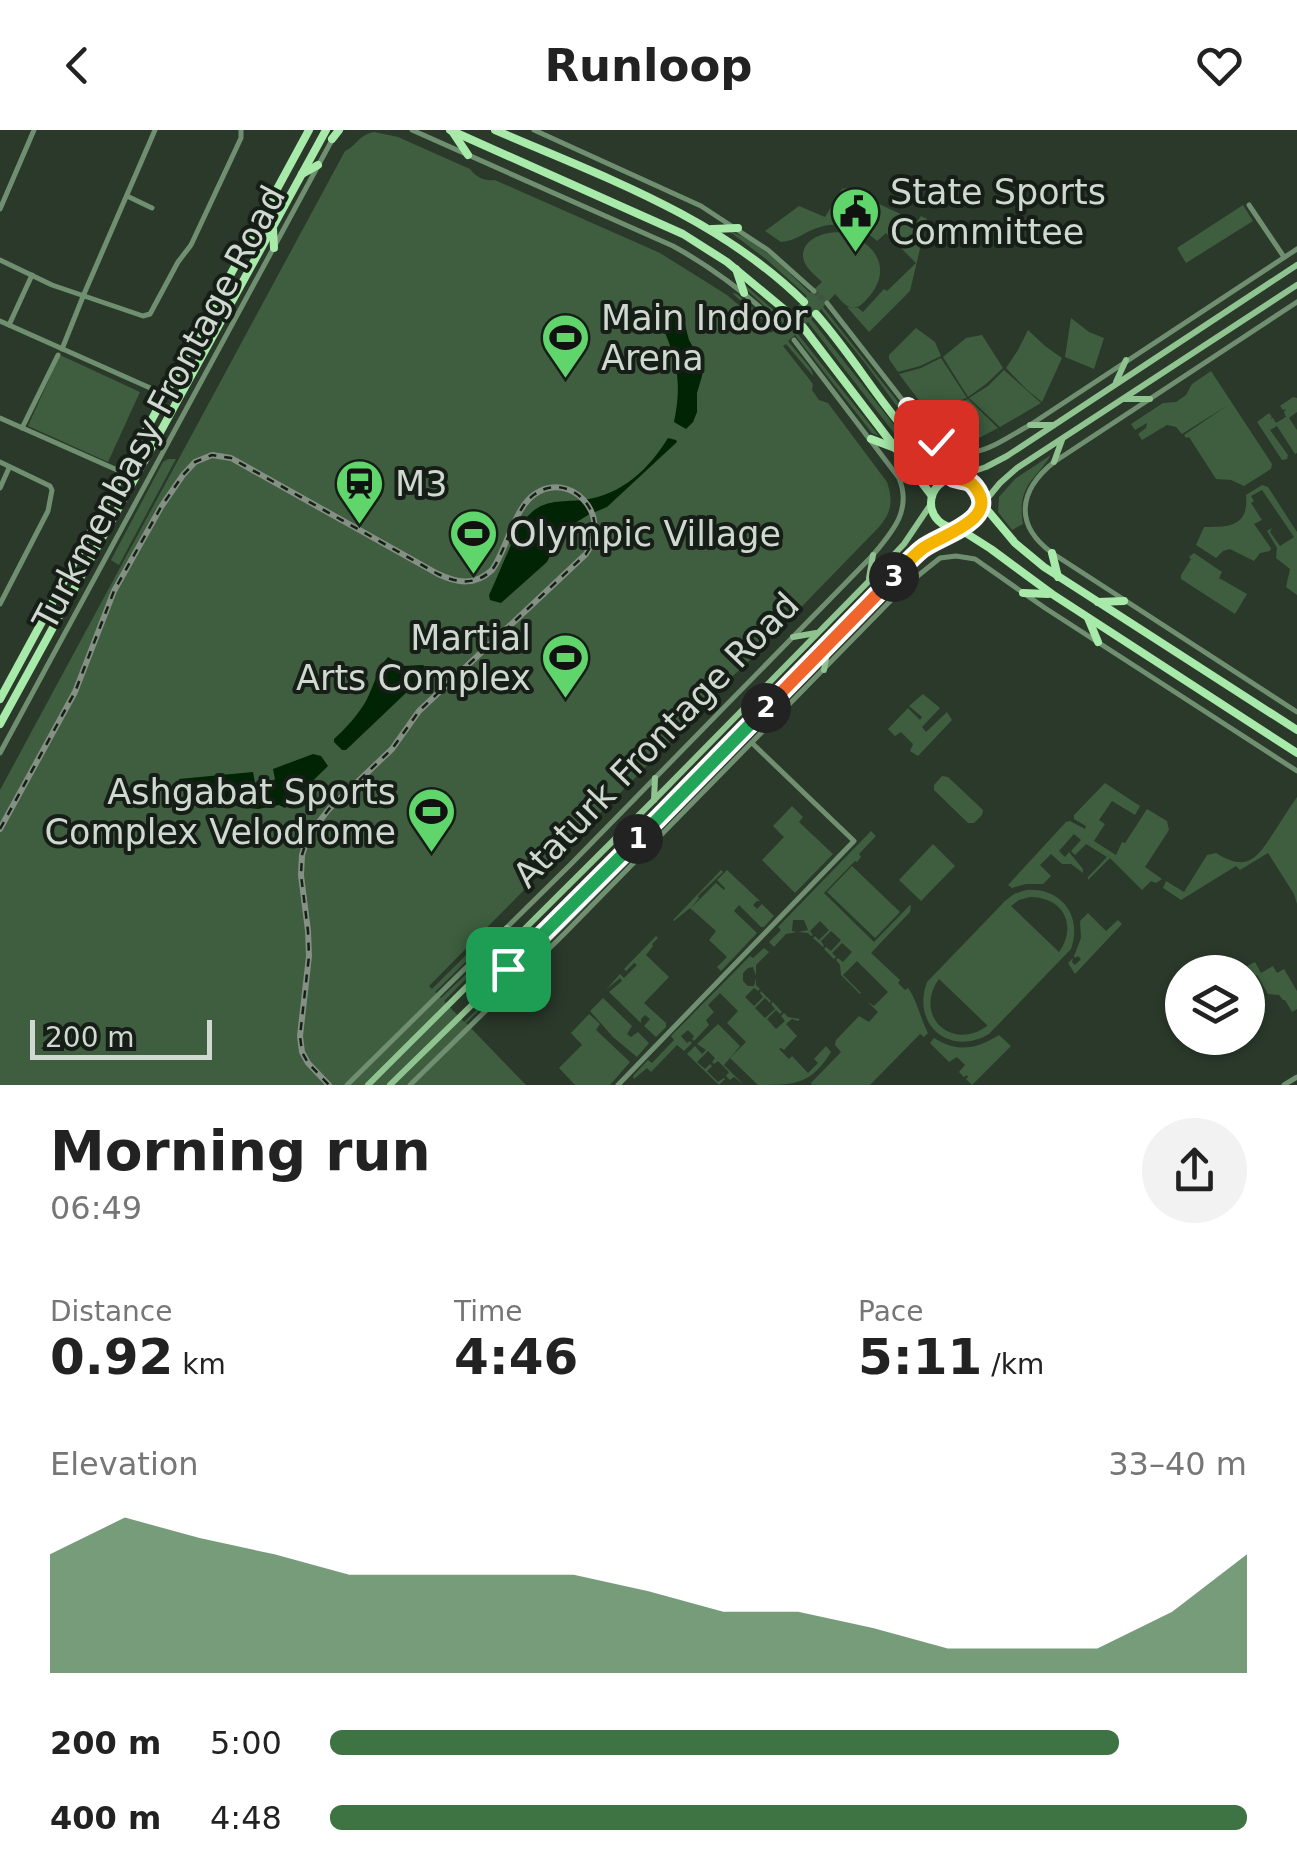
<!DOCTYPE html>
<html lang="en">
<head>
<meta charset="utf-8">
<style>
  body { margin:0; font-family:"DejaVu Sans",sans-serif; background:#f2f2f2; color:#222; height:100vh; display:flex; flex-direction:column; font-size:38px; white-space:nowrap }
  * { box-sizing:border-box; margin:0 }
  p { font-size:32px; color:#767676 }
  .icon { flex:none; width:55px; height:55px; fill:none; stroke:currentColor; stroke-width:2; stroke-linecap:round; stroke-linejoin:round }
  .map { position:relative; height:955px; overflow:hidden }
  .drawer { display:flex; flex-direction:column; background:#fff; flex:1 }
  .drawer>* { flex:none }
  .controls { position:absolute; left:1165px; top:825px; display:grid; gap:20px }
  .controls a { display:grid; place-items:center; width:100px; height:100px; border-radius:50%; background:#fff; box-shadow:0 2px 8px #0004; font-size:50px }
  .scale { position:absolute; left:30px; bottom:25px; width:182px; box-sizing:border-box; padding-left:10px; border:5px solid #cfd9cf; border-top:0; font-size:28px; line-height:35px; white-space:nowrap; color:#cfd9cf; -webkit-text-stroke:8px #171e17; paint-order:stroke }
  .pin { position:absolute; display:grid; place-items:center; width:85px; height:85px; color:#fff; margin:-42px; border-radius:20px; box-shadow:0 5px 15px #0006 }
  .km { position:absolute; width:50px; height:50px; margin:-25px; border-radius:50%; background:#222; color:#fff; font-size:28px; line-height:50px; text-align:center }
  .round { display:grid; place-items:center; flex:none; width:105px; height:105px; border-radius:52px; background:#f2f2f2 }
  .overview { display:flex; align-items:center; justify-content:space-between; height:170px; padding:0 50px }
  h1 { font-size:55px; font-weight:700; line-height:75px }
  .figures { display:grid; grid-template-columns:repeat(3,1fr); gap:15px; height:170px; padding:10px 50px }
  .figures div { display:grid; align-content:center }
  .figures b { font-size:50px; font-weight:700 }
  .figures small { font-size:28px; font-weight:400 }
  .figures p { font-size:28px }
  .chart { height:280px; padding:20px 50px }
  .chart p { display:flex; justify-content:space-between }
  .chart svg { width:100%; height:180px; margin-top:10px; fill:#3e7343; opacity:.7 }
  ul { padding:0 50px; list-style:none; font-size:32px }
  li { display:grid; grid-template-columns:160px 120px 1fr; align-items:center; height:75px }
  li i { height:25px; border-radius:12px; background:#3e7343 }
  header { display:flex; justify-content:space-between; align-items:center; height:130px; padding:0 50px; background:#fff; font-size:45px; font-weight:700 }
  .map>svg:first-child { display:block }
</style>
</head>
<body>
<header><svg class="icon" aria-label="back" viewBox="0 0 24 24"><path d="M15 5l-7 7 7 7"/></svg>Runloop<svg class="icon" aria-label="heart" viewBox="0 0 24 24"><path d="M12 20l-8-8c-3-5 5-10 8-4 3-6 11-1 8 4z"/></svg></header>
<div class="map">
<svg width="1297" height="955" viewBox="0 0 1297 955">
  <rect width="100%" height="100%" fill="#2a392a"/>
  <g fill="#3e5e3f" fill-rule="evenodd">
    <path d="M374,2L398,7L470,39C477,48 484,51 495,50L660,123L727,165L771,203L774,200L732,163L737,164L776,199L782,192L747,160L745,155L785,190L807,166L766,129L730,102C756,107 791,145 810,163L822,152C815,145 804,137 803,127C802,106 831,100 846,103C853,105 861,110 867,115C886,131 883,152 867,169C863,173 860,177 854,178C846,178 840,169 835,164L823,177L902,277L904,286L865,233L821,179L811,189L912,318L939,345L928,354L911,325L808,192L797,203L879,306L872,303L795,205L788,211L811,239L814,247L786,214L783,216L813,254L812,260L819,270L828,273L887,352C893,370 892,382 879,397L744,536L727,551L721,561L429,856L432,859L493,798L491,807L435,862L441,868L504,808V811L444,871L464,892L569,789L737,617L740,619L571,792L466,893L526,955H0V660L345,21C357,16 358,5 374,2Z"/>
    <path d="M846,58L917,92L921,86L927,89L910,161L869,202L847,177L858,178L863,182L884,159L887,161L916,133L886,103L877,111C861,96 838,90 817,98C804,102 796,111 781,112L765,101L799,76L825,87L842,59Z"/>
    <polygon points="1243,75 1253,91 1186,133 1177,118"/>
    <polygon points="1071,188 1089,202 1104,208 1094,239 1065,227"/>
    <polygon points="916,198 935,212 941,226 920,236 898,242 889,229 889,225"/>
    <polygon points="1028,200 1045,216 1062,228 1042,272 1026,259 1006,238 1018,220"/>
    <polygon points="982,205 1003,238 986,254 968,267 943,227 966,208"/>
    <polygon points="60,225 140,262 108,332 28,296"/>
    <polygon points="941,228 967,268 927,281 899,244 921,238"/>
    <polygon points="1004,240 1041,273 1000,297 969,268 988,256"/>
    <polygon points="1211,241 1272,334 1271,339 1244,356 1231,350 1216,349 1189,307 1186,308 1184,305 1228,275 1182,304 1176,297 1167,295 1142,310 1138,304 1146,298 1147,293 1135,300 1131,294 1163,273 1176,272 1186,265 1192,254"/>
    <polygon points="1293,267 1297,268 1297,282 1289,288 1297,300 1297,323 1295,324 1277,296 1270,300 1288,325 1287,329 1282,330 1257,292 1269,283 1272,287 1270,289 1273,288 1276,293 1286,287 1284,282 1286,279 1283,280 1280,276"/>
    <polygon points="968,269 998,298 979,308 963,310 964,297 970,295 972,287 970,282 962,279 954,287 955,293 960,297 958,309 941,300 929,283"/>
    <path d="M1051,325C1034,352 1017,355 1023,394L1012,400L998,382L999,367L1015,349Z"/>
    <polygon points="168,329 176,329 119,435 111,430 163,332"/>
    <path d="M1262,355L1268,357L1297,402V465L1286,457L1290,439L1276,428L1277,418L1267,401L1272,398L1270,402L1280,416L1294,407L1262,360L1251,366L1254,371L1251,373L1262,390L1254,394L1271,418L1270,421L1260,423L1254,431L1230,419L1223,421L1216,428L1196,415L1204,397C1229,397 1249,397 1246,365Z"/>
    <polygon points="1194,423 1222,442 1219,448 1247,464 1235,484 1181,449 1181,445 1191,429 1189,427"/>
    <polygon points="923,564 940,578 922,597 926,602 947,582 952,590 918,626 910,621 913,614 901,602 895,606 888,599 908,578 920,590 922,587 909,576"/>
    <polygon points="942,646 948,647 983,680 982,685 974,693 968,693 934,660 934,655"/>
    <polygon points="1105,653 1140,676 1135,685 1112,671 1099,690 1105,694 1094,711 1116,725 1122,712 1125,713 1147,679 1167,691 1169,700 1145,737 1162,749 1156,753 1151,751 1142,760 1110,728 1088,750 1088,747 1107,727 1086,714 1075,725 1071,721 1081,710 1074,704 1059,721 1065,727 1069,722 1083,739 1083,743 1071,734 1062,734 1051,724 1040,735 1051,746 1043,754 1026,754 1012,758 1008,755 1066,692 1070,691 1085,699 1086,696 1074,689 1074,685"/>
    <path d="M1297,667V774L1294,764L1268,723L1240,740L1236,736L1181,770L1163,758L1166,751L1184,762L1207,725L1216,723C1248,743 1257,728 1274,702C1282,690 1289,678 1297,667Z"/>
    <polygon points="792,676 803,687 799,692 833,724 795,763 762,730 784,707 773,696"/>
    <path d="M871,701L876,706L859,724L861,727L857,732L855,731L824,763L874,812L910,775L911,776L910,782L871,823L900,850L898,853L905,860L908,858C918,872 920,888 928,903L924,907L920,904L870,955H812L811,953L841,922L835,915L836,910L859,886L869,892L878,882L868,872L874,876L888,862L857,831L843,845L861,863L860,864L841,845L840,835L836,830L838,828L843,832L852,822L842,813L832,823L836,827L834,829L824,819L826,817L831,821L841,810L831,801L821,811L824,816L823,817L813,808L815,806L819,810L829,800L820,791L810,801L813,805L811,806L808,803L798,802L808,800L804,790H793L792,801L797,802L786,804L774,817L769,812L781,800L778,797Z"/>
    <polygon points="933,714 955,736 921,771 899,750"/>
    <polygon points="852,736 900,782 875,808 827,762"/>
    <polygon points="721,740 723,742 698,766 699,768 691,778 716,753 724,760 725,758 717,750 727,740 760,771 757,771 753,775 757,779 762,774 774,786 764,797 761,797 739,775 734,781 757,803 721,841 717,837 727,827 709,810 716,801 690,778 674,791 673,790"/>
    <path d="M1026,760C1061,757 1083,786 1071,819L989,904C950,927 911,895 927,852L1005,771L1014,764ZM1030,767C1063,767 1078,795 1059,822L1011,776L1019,770ZM939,849L987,895V896C951,922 913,885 939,849Z"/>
    <polygon points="1088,783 1106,801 1118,790 1122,794 1075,844 1068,833 1073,828 1072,832 1075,835 1081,829 1078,826 1075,828 1074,826 1081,808 1080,791"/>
    <polygon points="656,806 658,808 652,814 653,816 646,825 669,847 644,873 666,893 666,897 656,907 644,896 650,889 645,885 641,889 641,893 609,862 622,851 620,848 606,860 620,844 624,848 637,835 634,833 626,841 624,839"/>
    <path d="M764,818L769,822L756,835V846L753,837L748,838L743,843V851L748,856H754L756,848V855L760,859L758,861L754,858L745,867L754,876L763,867L760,863L761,861L771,871L770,873L765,868L755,878L765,888L775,879L771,874L773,872L782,882L780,884L776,880L767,889L776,899L785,891L781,886L784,883L788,887L800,889L798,891L792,889L786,894L797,906L784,920L781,918L779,919L789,929L792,926L808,943L818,933L814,929L826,916L831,922C811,955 794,955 758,955L730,928L746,912L727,893L738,881L720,863L708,875L714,882L706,890L709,895L694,911L692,909L694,906L688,900L681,906L687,913L690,911L692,913L684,921L677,915L651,942L647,938L634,949L633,946L648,930L652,933L674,910L671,906L750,826L753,828Z"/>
    <polygon points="1255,832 1261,843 1273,836 1277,843 1284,839 1297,861 1297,879 1292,882 1285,870 1283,870 1279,865 1268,864 1257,845 1248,850 1248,842 1236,842"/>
    <polygon points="603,868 632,896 627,904 631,907 638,902 649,913 637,927 613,907 590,881"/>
    <polygon points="589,884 600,894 596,900 630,932 610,955 575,955 559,938 582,915 571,903"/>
    <polygon points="718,894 740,916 724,935 744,955 734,947 730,950 726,946 729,942 718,931 714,934 712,932 715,928 708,921 697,932 705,939 710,934 712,936 707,941 718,952 724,948 725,949 719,955 687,924 695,916 702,924 706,920 697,914"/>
    <path d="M999,905L1011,916L972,955L966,949L968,947L967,945L964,947L959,942L965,935L957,927L949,932L930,913L934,908C958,923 976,919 999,905Z"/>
  </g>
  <g fill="#002404">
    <path d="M669,181L678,182L683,187L689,210L703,235L702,246L697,263V282L693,292L686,299L674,292C683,251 676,226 659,189L664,183Z"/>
    <path d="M668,308L676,310L677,312L607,377L588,385L572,395L556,414L547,432L501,473L490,470L489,465C499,445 516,396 532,382C547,369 565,372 583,370C622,365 649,339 668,308Z"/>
    <path d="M388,527L403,536L423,535L429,541L346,620H342L334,612V609C346,598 358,585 366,571C374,556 377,539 388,527Z"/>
    <polygon points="313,624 321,626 328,636 285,678 279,675 258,679 239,677 210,663 187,661 181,656 179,649 253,642 255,653 260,657 266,657 275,649 273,639"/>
  </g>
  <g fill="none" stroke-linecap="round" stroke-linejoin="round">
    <polyline stroke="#435143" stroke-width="5" stroke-dasharray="5 2.5" stroke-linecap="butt" points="814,161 827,173"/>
    <g stroke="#6f8f70" stroke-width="5">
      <path d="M412,0L673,116C715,139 751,167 785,200"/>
      <polyline points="534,0 701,76 768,120 814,161"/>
      <polyline points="127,66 152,78"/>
      <polyline points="1249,75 1284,127"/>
      <polyline points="0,79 34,0"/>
      <polyline points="0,130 52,155 143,186 150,184 178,132 191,115 241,8 241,0"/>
      <path d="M1297,172L1054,332C1018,361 1014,395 1052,423L1297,582"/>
      <path d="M827,173L932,308C968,339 995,314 1030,295L1297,119"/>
      <polyline points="0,191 166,265"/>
      <polyline points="9,195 32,145"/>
      <polyline points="62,219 84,164 155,0"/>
      <polyline points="0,288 124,343"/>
      <polyline points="22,298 58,225"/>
      <polyline points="0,332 50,356 52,360 48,381 0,474"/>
      <polyline points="0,358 9,338"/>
      <polyline points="0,623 332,10"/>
      <path d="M347,955L570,735L873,425C893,401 912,380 899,348L794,210"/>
      <polyline points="410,955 564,804 904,457 940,428 956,426 975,429 1045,478 1297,641"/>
      <polyline points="618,955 854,711 752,613"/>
      <polyline points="1284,955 1297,947"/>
    </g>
    <g stroke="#8fc390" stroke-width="6">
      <polyline points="1116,252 1126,230"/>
      <polyline points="1124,269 1150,269"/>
      <polyline points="1030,295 1053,295"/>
      <polyline points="1054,332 1062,310"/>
      <polyline points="954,348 986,337 1007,326 1297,135"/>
      <polyline points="981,376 1000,353 1017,338 1297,155"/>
      <polyline points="869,448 873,425"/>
      <polyline points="880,462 904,457"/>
      <polyline points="793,507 816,503"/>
      <polyline points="824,540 828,517"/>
      <polyline points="654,670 655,648"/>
      <polyline points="507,798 516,808"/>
      <polyline points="368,955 654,670 868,452 904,414 931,374"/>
      <polyline points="390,955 571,778 908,432 932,412 958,398"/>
    </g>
    <g stroke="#a7eaa9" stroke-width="8">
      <polyline points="450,0 683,104 727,132 791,185"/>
      <path d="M495,0C604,47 718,87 804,172"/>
      <polyline points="452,1 468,25"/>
      <polyline points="332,9 339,0"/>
      <polyline points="302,44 318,35"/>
      <polyline points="273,99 274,118"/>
      <polyline points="712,99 738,98"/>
      <polyline points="736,139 744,163"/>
      <path d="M816,184C863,237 897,305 954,348"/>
      <polyline points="803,197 932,366"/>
      <polyline points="908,277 910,304"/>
      <polyline points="871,309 895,318"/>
      <circle cx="956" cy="373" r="25"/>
      <polyline points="981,376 989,382 1015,413 1044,437 1297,600"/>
      <polyline points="958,398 991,419 1052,464 1297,623"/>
      <polyline points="1052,423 1058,447"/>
      <polyline points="1023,463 1048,464"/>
      <polyline points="1098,472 1124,471"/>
      <polyline points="1088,488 1098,512"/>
      <polyline points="0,569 309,0"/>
      <polyline points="0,594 326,0"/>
    </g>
    <defs>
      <path id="rail" d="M0,699L75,562L114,461L161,377L183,345L195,332L212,325L231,328L438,444C457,453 475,456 492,440C507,419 514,378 535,364C569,340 614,384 586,424L419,581L392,619L329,679L308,706L302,725L301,745L308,801L309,826L300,906L302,922L308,933L329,955"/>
    </defs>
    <use href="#rail" stroke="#849084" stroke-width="6"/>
    <use href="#rail" stroke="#171e17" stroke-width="2.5" stroke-dasharray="8" stroke-linecap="butt"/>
  </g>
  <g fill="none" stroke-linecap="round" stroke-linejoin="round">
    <defs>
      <polyline id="split-1" points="508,839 638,709"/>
      <polyline id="split-2" points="638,709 766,578"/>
      <polyline id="split-3" points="766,578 894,447"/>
      <path id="split-4" d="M894,447C903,437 912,427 922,419C940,405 1001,390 975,357C969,349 963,351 954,348C948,345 941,338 936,333"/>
      <polyline id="split-5" points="936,312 908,277 910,304 936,333"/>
    </defs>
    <use href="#split-1" stroke="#fff" stroke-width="20"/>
    <use href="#split-2" stroke="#fff" stroke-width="20"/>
    <use href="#split-3" stroke="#fff" stroke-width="20"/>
    <use href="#split-4" stroke="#fff" stroke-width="20"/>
    <use href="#split-5" stroke="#fff" stroke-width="20"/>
    <use href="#split-1" stroke="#22a559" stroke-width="12"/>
    <use href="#split-2" stroke="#22a559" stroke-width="12"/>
    <use href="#split-3" stroke="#f0652b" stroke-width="12"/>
    <use href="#split-4" stroke="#f5b400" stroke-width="12"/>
    <use href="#split-5" stroke="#f5b400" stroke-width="12"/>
  </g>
  <defs>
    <symbol id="civic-pin" viewBox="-11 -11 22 30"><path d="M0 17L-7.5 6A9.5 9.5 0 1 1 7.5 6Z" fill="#60d56b" stroke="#171e17"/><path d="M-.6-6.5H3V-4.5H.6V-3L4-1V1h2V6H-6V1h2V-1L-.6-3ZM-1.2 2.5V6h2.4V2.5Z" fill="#111"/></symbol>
    <symbol id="stadium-pin" viewBox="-11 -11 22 30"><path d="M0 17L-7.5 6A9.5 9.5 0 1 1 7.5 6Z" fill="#60d56b" stroke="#171e17"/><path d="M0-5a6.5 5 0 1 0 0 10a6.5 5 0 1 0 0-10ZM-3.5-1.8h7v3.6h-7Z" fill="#111"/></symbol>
    <symbol id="station-pin" viewBox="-11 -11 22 30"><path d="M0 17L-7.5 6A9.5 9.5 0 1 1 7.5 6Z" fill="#60d56b" stroke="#171e17"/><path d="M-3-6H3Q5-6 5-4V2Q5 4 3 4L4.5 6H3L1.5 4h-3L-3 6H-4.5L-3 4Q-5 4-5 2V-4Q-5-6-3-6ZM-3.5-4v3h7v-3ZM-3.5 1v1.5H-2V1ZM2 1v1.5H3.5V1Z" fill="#111"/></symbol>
  </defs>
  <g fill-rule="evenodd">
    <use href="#civic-pin" x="828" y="54" width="55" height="75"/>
    <use href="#stadium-pin" x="538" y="180" width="55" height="75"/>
    <use href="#station-pin" x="332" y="326" width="55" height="75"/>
    <use href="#stadium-pin" x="446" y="376" width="55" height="75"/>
    <use href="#stadium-pin" x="538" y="500" width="55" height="75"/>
    <use href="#stadium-pin" x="404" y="654" width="55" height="75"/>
  </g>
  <g text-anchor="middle" stroke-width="8" stroke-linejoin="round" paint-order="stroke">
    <g font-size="35" fill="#cfd9cf" stroke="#171e17" text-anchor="start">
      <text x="890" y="74">State Sports<tspan x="890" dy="40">Committee</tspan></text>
      <text x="601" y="200">Main Indoor<tspan x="601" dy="40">Arena</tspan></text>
      <text x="395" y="366">M3</text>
      <text x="509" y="416">Olympic Village</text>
      <text x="531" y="520" text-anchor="end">Martial<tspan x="531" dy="40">Arts Complex</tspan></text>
      <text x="396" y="674" text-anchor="end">Ashgabat Sports<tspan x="396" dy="40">Complex Velodrome</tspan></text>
    </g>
    <g font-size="35" fill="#cfd9cf" stroke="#171e17">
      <text transform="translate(159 278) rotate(-62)" y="12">Turkmenbasy Frontage Road</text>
      <text transform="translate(656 610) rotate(-46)" y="12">Ataturk Frontage Road</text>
    </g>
  </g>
</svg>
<div class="controls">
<a><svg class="icon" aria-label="layers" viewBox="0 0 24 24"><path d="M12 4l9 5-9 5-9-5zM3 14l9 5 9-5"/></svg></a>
</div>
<div class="scale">200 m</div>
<div class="pin" style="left:508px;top:839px;background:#1e9e55"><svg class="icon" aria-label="arrive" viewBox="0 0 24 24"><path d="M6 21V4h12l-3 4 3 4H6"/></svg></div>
<div class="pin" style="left:936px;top:312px;background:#d93025"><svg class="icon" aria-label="check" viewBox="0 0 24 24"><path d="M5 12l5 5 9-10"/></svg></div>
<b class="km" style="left:638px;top:709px">1</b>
<b class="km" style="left:766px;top:578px">2</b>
<b class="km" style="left:894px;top:447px">3</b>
</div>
<section class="drawer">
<div class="overview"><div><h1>Morning run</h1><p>06:49</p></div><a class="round"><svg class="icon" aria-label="share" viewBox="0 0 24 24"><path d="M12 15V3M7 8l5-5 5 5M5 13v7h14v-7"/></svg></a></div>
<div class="figures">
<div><p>Distance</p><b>0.92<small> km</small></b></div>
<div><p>Time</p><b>4:46</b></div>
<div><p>Pace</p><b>5:11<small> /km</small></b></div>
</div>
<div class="chart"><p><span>Elevation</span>33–40 m</p>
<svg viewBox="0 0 160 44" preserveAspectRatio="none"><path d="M0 44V15L10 6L20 11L30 15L40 20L50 20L60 20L70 20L80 24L90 29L100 29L110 33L120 38L130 38L140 38L150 29L160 15V44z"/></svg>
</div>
<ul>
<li><b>200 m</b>5:00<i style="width:86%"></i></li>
<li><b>400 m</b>4:48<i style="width:100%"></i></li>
</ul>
</section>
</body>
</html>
